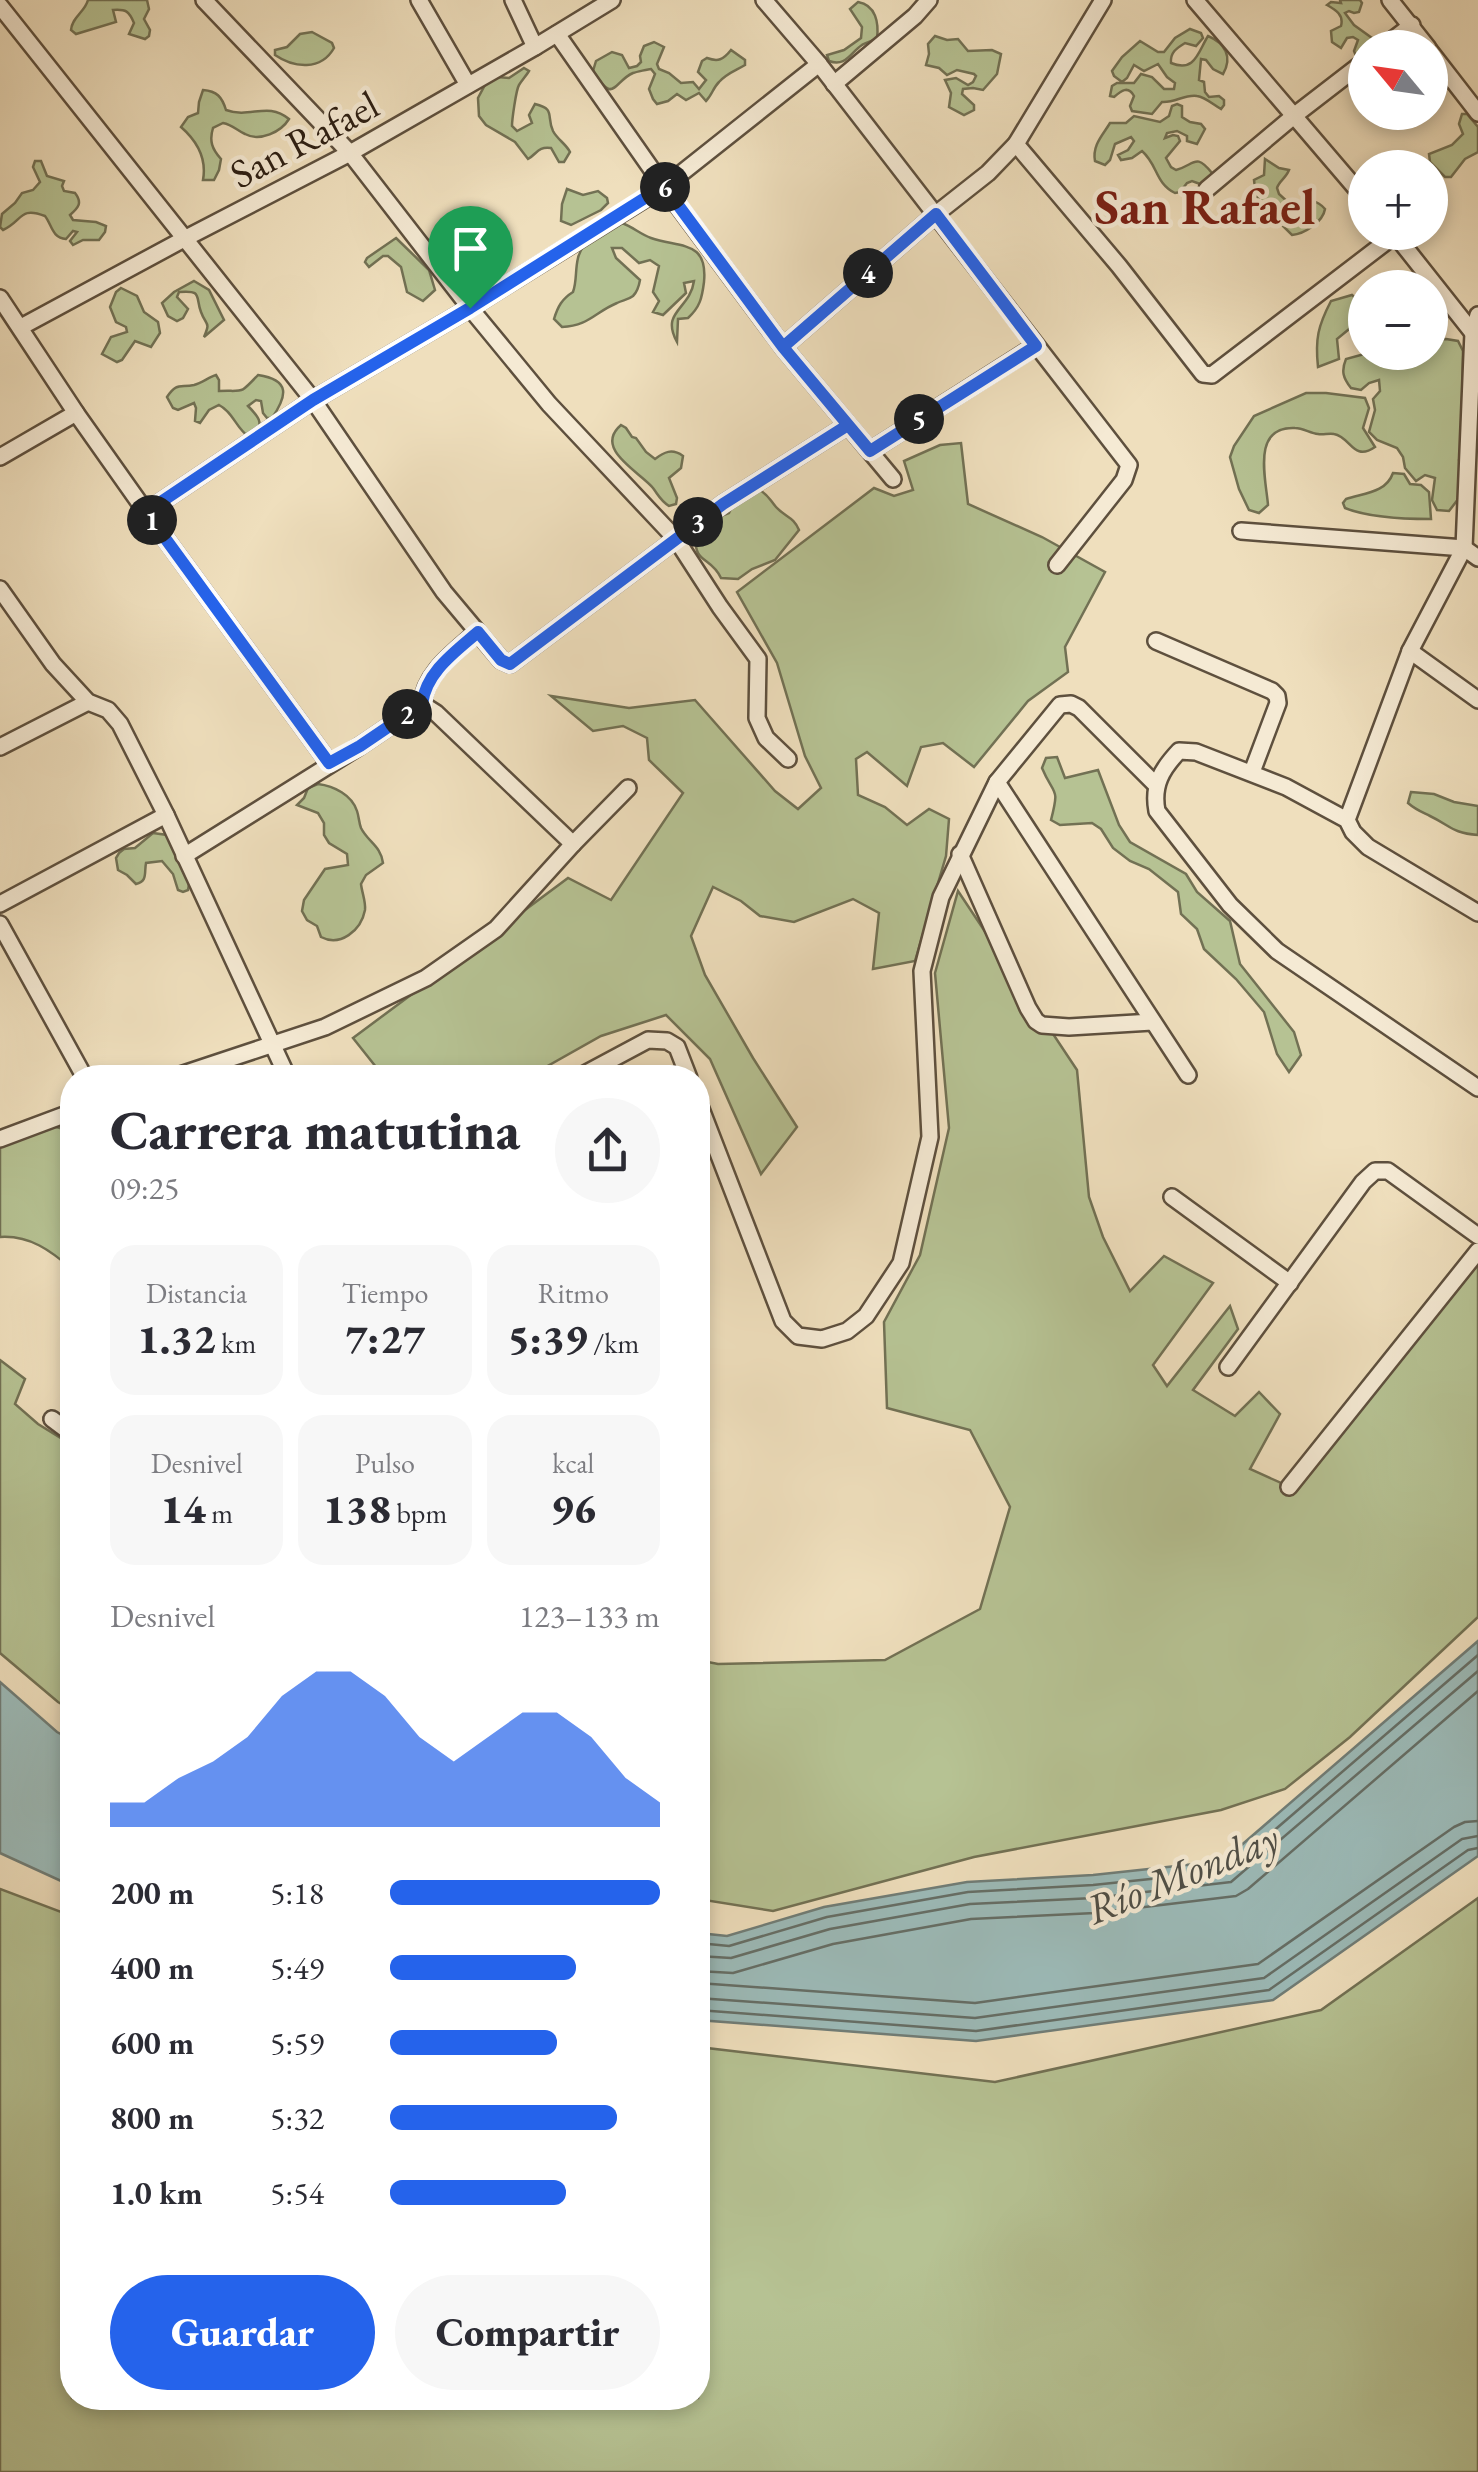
<!DOCTYPE html>
<html lang="es">
<head>
<meta charset="utf-8">
<style>
  body { margin:0; font-family:"EB Garamond",serif; background:#f7f7f7; color:#2b2b33; height:100vh; display:flex; flex-direction:column; font-size:38px; white-space:nowrap }
  * { box-sizing:border-box; margin:0 }
  p { font-size:32px; color:#7c7c81 }
  .icon { flex:none; width:55px; height:55px; fill:none; stroke:currentColor; stroke-width:2; stroke-linecap:round; stroke-linejoin:round }
  .map { position:relative; flex:1; overflow:hidden }
  .panel { position:absolute; left:60px; top:1065px; width:650px; height:1345px; display:flex; flex-direction:column; background:#fff; border-radius:40px; box-shadow:0 5px 15px #0003 }
  .panel>* { flex:none }
  .needle { width:65px; rotate:299deg }
  .fabs { position:absolute; left:1348px; top:30px; display:grid; gap:20px }
  .fabs a { display:grid; place-items:center; width:100px; height:100px; border-radius:50%; background:#fff; box-shadow:0 5px 15px #0003; font-size:50px }
  .pin { position:absolute; display:grid; place-items:center; width:85px; height:85px; color:#fff; margin:-102px -42px; border-radius:50% 50% 50% 0; rotate:-45deg; box-shadow:0 0 10px #0007 }
  .pin .icon { rotate:45deg }
  .km { position:absolute; width:50px; height:50px; margin:-25px; border-radius:50%; background:#222; color:#fff; font-size:28px; line-height:50px; text-align:center }
  .round { display:grid; place-items:center; flex:none; width:105px; height:105px; border-radius:52px; background:#f7f7f7 }
  .head { display:flex; align-items:center; justify-content:space-between; height:170px; padding:0 50px }
  h1 { font-size:55px; font-weight:800; line-height:75px }
  .figures { display:grid; grid-template-columns:repeat(3,1fr); gap:15px; height:170px; padding:10px 50px }
  .figures div { display:grid; align-content:center; border-radius:25px; background:#f7f7f7; text-align:center }
  .figures b { font-size:42px; font-weight:800 }
  .figures small { font-size:28px; font-weight:400 }
  .figures p { font-size:28px }
  .chart { height:280px; padding:20px 50px }
  .chart p { display:flex; justify-content:space-between }
  .chart svg { width:100%; height:180px; margin-top:10px; fill:#2563eb; opacity:.7 }
  .action { display:flex; gap:20px; margin-top:auto; padding:20px 50px }
  .action a { flex:1; height:115px; border-radius:60px; background:#2563eb; color:#fff; font-size:40px; font-weight:800; line-height:115px; text-align:center }
  .action a+a { background:#f7f7f7; color:#2b2b33 }
  ul { padding:0 50px; list-style:none; font-size:32px }
  li { display:grid; grid-template-columns:160px 120px 1fr; align-items:center; height:75px }
  li i { height:25px; border-radius:12px; background:#2563eb }
  .map>svg:first-child { display:block }
</style>
</head>
<body>
<div class="map">
<svg width="1478" height="2472" viewBox="0 0 1478 2472">
  <rect width="100%" height="100%" fill="#efdfbd"/>
  <filter id="stains"><feTurbulence type="fractalNoise" baseFrequency=".002" numOctaves="4"/><feColorMatrix values="0 0 0 0 .2 0 0 0 0 .09 0 0 0 0 .02 0 0 0 .5 -.17"/></filter>
  <radialGradient id="worn" r=".72"><stop offset=".6" stop-color="#630" stop-opacity="0"/><stop offset="1" stop-color="#630" stop-opacity=".3"/></radialGradient>
  <g fill="#b6c293" stroke="#727154" stroke-width="2.5">
    <path d="M88,0H147L149,9L144,19L150,30L149,36L145,39L129,34L134,23C129,11 126,9 113,10L116,22L76,34L71,30C72,17 85,12 88,0Z"/>
    <path d="M1340,0H1360L1362,3L1359,12L1354,13L1349,11L1345,13L1354,25L1372,38L1369,47L1365,48V53L1356,56L1354,51L1358,40L1353,37L1347,38L1341,48L1332,42L1331,31L1341,26C1344,15 1336,10 1327,5L1331,2L1341,3Z"/>
    <path d="M858,2C876,5 879,23 877,39C876,39 863,44 862,45C850,53 846,67 829,61L827,55L844,50L861,38L862,27L850,9Z"/>
    <path d="M1190,29L1201,33L1203,38L1196,46L1185,43C1177,48 1170,52 1171,63C1195,73 1198,52 1208,36C1225,43 1233,57 1223,74L1213,69L1206,60L1201,59L1199,80L1204,82L1205,92L1209,97L1219,96L1224,100V105L1221,109C1214,105 1205,97 1197,96C1185,94 1175,103 1162,102L1152,114L1132,111L1130,106L1134,96C1128,85 1121,91 1114,97L1110,96L1112,86L1117,83H1134L1141,74L1152,77L1164,89H1174L1175,83L1167,77L1158,64L1144,71L1134,65L1127,78L1122,82L1114,76L1112,71L1122,57L1140,41L1158,52H1164L1175,38Z"/>
    <path d="M312,32L332,43L334,48C321,71 294,68 275,55V50L287,47L300,34Z"/>
    <polygon points="935,36 947,40 958,39 968,51 992,50 1001,54 997,74 983,90 973,88 963,89 962,94 974,105 974,110 964,115 949,107 951,93 945,80 956,78 968,85 973,82 976,76 974,74 957,70 947,75 939,68 926,65 929,54 928,44"/>
    <path d="M654,42L664,47L657,64L659,69L669,73L681,83L693,82L699,89L706,80L698,72L702,61L707,58C718,62 723,60 731,50L745,60V65C735,71 727,73 719,82C713,88 712,95 706,101L699,93L686,100L677,94L668,101L657,104L653,99L649,89L655,74L651,69C649,69 636,72 633,73C614,81 614,106 593,71L596,61L612,52L622,55L629,68L637,66L641,62L640,56L644,46Z"/>
    <path d="M524,68L529,71C526,76 522,80 519,85C516,90 512,120 512,126L517,131L532,123L529,115L535,104C556,109 546,116 553,131C557,139 566,144 570,152L564,162H559L551,148C538,146 537,154 528,159L515,142L486,125L479,116L478,98L486,83L497,77L509,78Z"/>
    <path d="M203,90C217,91 222,97 226,110C251,119 267,101 289,119C281,132 260,142 245,134C236,130 233,125 223,123L213,128C209,141 212,149 221,159L219,170L214,180H203C207,158 197,141 181,127L188,117L198,113L199,102Z"/>
    <path d="M1177,104L1182,106V117L1190,122L1201,124L1205,129L1197,144L1187,141V136L1177,131L1167,133L1165,138L1173,135L1178,136L1180,141L1166,158L1171,167L1176,170C1195,165 1195,152 1212,173V179L1203,185L1192,181L1187,183L1180,192L1175,193C1155,183 1158,165 1142,151L1132,158L1121,160L1118,155L1128,150L1134,141L1131,137L1115,144L1110,160L1105,165L1095,161C1092,145 1103,135 1110,123H1126L1134,116L1160,122L1169,116L1172,106Z"/>
    <polygon points="1462,114 1467,114 1478,127 1478,152 1465,159 1451,177 1445,177 1430,162 1429,154 1452,145 1463,134 1459,124"/>
    <path d="M1265,159L1279,168L1289,170C1286,178 1279,181 1277,188L1279,194L1291,205C1304,204 1313,195 1325,209C1323,222 1304,234 1292,235L1280,223L1270,218L1269,208L1256,196L1254,180L1264,175Z"/>
    <path d="M35,161H41L47,176L64,181L62,186L64,191L75,193C83,203 78,208 70,215L73,220L96,222L106,226L105,232L99,240H83L73,245L70,241L77,232L73,231L66,239C52,238 52,225 45,216C19,206 23,221 3,230L0,227L2,214L15,203L22,193L33,190L40,182L33,167Z"/>
    <polygon points="567,189 583,195 598,191 607,198 608,203 601,210 571,225 561,221 562,204"/>
    <path d="M622,223C633,227 640,234 651,238C680,248 708,240 704,282C702,298 700,307 688,318L678,319L677,342C660,311 690,310 694,281L684,283L686,293L663,315L653,312L659,301L653,292L659,266L650,260L639,263L622,248H612L616,258L640,280C639,286 638,291 633,296C628,300 623,300 617,303C595,312 589,326 562,327L554,319C558,306 562,299 573,292C577,281 575,270 578,258C582,241 605,225 622,223Z"/>
    <polygon points="396,238 429,270 435,290 423,301 407,292 401,267 388,256 383,256 369,267 365,262 367,258"/>
    <path d="M194,281L209,290L224,320L204,337C211,321 206,326 201,312C195,296 203,290 179,292L177,297L188,309L183,318L177,321L168,316L162,303L174,292Z"/>
    <polygon points="121,288 137,296 144,312 158,322 160,333 151,347 135,341 122,360 117,362 102,354 111,337 127,332 126,327 116,322 110,307 116,292"/>
    <path d="M1352,295L1365,306V335L1354,325L1337,339L1339,359L1318,367C1315,339 1318,326 1331,301Z"/>
    <path d="M1446,339L1458,341L1463,351L1462,406L1466,417V427L1459,460L1464,482L1462,494L1449,511L1437,510L1432,500L1435,478L1425,475L1416,481L1405,468L1403,457L1397,448L1377,440L1369,432L1375,410L1373,399L1380,391L1379,380L1369,383L1361,390L1351,388C1343,378 1341,371 1346,359L1368,353L1430,352V340Z"/>
    <path d="M216,375L219,380V391C245,390 239,395 258,375C291,380 287,396 272,418H267L263,413L261,401L256,400L248,406C261,419 265,425 249,437C236,428 233,412 219,405L209,410L200,423L195,421L196,408L194,403L178,410L173,408L167,397C177,382 180,388 194,385C202,383 209,377 216,375Z"/>
    <path d="M1306,393H1326L1365,398L1369,408L1363,428L1375,447C1353,462 1351,437 1334,434C1329,433 1323,435 1318,434C1310,433 1303,428 1295,428C1251,426 1266,479 1268,505L1259,513L1249,510L1239,489L1230,457L1234,446L1254,416Z"/>
    <path d="M621,425L626,428L632,437L636,438L646,452L655,459C664,452 672,448 683,456L681,468L669,478L677,498L676,504L669,506C660,500 659,496 653,488C640,472 593,449 621,425Z"/>
    <polygon points="961,443 968,504 1042,537 1105,572 1065,647 1068,672 1028,701 974,767 943,743 921,747 907,786 867,752 856,759 858,795 885,807 907,825 929,809 949,819 946,856 915,961 873,969 879,913 853,899 794,922 760,916 741,901 713,887 691,936 705,975 753,1058 797,1127 761,1174 710,1059 666,1015 601,1036 528,1077 384,1077 353,1038 568,878 611,900 683,793 649,760 647,738 623,726 593,731 551,696 629,708 695,700 775,791 798,809 821,788 805,756 777,663 737,592 874,488 894,496 913,490 904,461 940,445"/>
    <path d="M1393,473L1404,474L1410,484L1421,485L1429,492L1431,519C1404,519 1370,518 1345,508L1343,503L1346,499C1364,493 1386,493 1393,473Z"/>
    <path d="M758,489C768,494 769,499 776,507C785,517 794,517 799,530L775,560L752,569L738,579L721,578C711,556 693,564 696,536L713,519L729,513L734,502Z"/>
    <path d="M1057,757L1065,778L1098,770L1119,825L1130,842L1186,874L1197,892L1230,921L1240,964L1294,1032L1301,1055L1289,1072L1277,1054L1264,1012L1236,979L1204,949L1197,929L1181,914L1178,892L1149,869L1130,861L1113,848L1101,829L1092,823L1060,825L1051,820C1060,785 1054,797 1042,768L1046,758Z"/>
    <path d="M318,784C334,786 352,795 357,811C359,817 359,823 361,828C368,842 381,846 383,863L366,875L361,884C362,893 366,902 365,910C361,931 340,947 321,937L317,926L307,920L302,911L304,900L325,869L348,865L347,854L329,843L324,835V823L318,813L297,805L304,798L308,788Z"/>
    <path d="M1411,792L1434,794L1454,802L1478,806V835C1452,833 1451,826 1430,816C1422,812 1416,810 1408,803Z"/>
    <path d="M153,833L167,835L190,878L188,890L183,892L178,890L173,874L162,861L146,863C144,873 148,881 136,884L127,875L118,870L116,858L119,853L124,849L135,848Z"/>
    <polygon points="958,891 1077,1070 1089,1197 1103,1237 1130,1291 1164,1256 1213,1283 1153,1365 1167,1386 1230,1306 1238,1329 1193,1390 1235,1416 1259,1392 1280,1414 1250,1469 1290,1487 1478,1249 1478,1617 1350,1737 1285,1789 1221,1810 974,1857 773,1911 698,1899 698,1660 718,1664 885,1660 980,1609 1010,1507 970,1430 887,1408 884,1322 920,1255 949,1128 935,973"/>
    <path d="M27,1124L52,1126L72,1131V1269C51,1251 30,1235 0,1237V1131Z"/>
    <polygon points="0,1360 25,1379 15,1404 38,1424 72,1445 72,1710 58,1702 0,1653"/>
    <polygon points="0,1889 72,1916 72,2398 698,2398 698,2047 995,2082 1321,2010 1478,1898 1478,2472 0,2472"/>
  </g>
  <g fill="#9cbbb9" stroke="#707d77" stroke-width="2.5">
    <polygon points="1478,1641 1478,1856 1273,2000 976,2041 698,2020 698,1933 727,1936 824,1907 967,1882 1093,1875 1223,1861"/>
    <polygon points="0,1682 57,1732 72,1740 72,1886 0,1853"/>
  </g>
  <g fill="none" stroke-linecap="round" stroke-linejoin="round">
    <g stroke="#656e66" stroke-width="2.5">
      <polyline points="698,1943 729,1946 827,1917 968,1892 1093,1885 1227,1871 1478,1655"/>
      <polyline points="698,1956 731,1958 830,1929 970,1904 1094,1898 1231,1882 1478,1671"/>
      <polyline points="698,1971 733,1973 833,1944 971,1919 1095,1913 1236,1896 1248,1889 1478,1691"/>
      <polyline points="698,1983 975,2003 1258,1964 1454,1827 1465,1822 1478,1821"/>
      <polyline points="698,1998 975,2018 1264,1978 1462,1839 1478,1836"/>
      <polyline points="698,2010 976,2031 1269,1990 1468,1850 1478,1848"/>
    </g>
    <defs>
      <g id="minor">
        <polyline points="204,0 350,153 470,308 549,404 676,539 720,607 758,659 757,718 766,738 788,759"/>
        <polyline points="419,0 468,85"/>
        <polyline points="513,0 535,47"/>
        <polyline points="764,0 819,64 1129,465 1124,480 1057,565"/>
        <polyline points="1195,0 1365,199"/>
        <polyline points="1390,0 1428,48"/>
        <polyline points="0,6 313,400 444,592 501,660 510,664 723,504 848,425"/>
        <polyline points="557,34 664,187 783,347 893,479"/>
        <polyline points="1382,48 1412,25"/>
        <polyline points="1430,51 1478,113"/>
        <polyline points="834,84 915,16 929,0"/>
        <polyline points="1016,144 1119,266 1203,374 1212,375 1395,235"/>
        <polyline points="1207,189 1295,115 1365,61"/>
        <polyline points="1393,232 1473,333"/>
        <polyline points="0,298 76,413 146,512 329,763"/>
        <polyline points="21,327 184,239 350,153 535,47 612,0"/>
        <polyline points="783,347 936,214 988,173 1016,144 1103,0"/>
        <polyline points="870,451 1035,346"/>
        <polyline points="0,457 76,413"/>
        <polyline points="146,512 313,400 470,308 664,187 819,64"/>
        <polyline points="1241,531 1464,548 1478,558"/>
        <polyline points="0,589 53,664 88,702 108,710 120,724 166,815 288,1078"/>
        <polyline points="1156,641 1272,691 1277,696 1278,703 1252,772"/>
        <polyline points="1410,651 1478,700"/>
        <path d="M422,704C425,672 455,652 477,632"/>
        <polyline points="0,747 88,702"/>
        <polyline points="997,782 1188,1075"/>
        <polyline points="1347,820 1410,651 1464,548 1472,355 1473,333 1478,315"/>
        <polyline points="960,854 1028,1008 1036,1021 1042,1025 1069,1027 1152,1022"/>
        <polyline points="184,856 360,746 422,704 436,713 573,844"/>
        <polyline points="0,904 166,815"/>
        <path d="M1478,913L1368,847L1353,832L1347,820L1286,787L1196,752L1179,751C1162,769 1152,785 1157,811L1230,905L1277,951L1478,1088"/>
        <polyline points="0,924 85,1078"/>
        <polyline points="171,1078 325,1027 426,978 496,929 573,844 628,788"/>
        <polyline points="577,1078 648,1040 667,1041 677,1047 689,1078"/>
        <polyline points="698,1101 783,1321 798,1336 822,1339 847,1331 866,1316 901,1263 930,1137 922,971 941,897 997,782 1060,705 1071,704 1079,708 1156,785"/>
        <polyline points="0,1139 72,1112"/>
        <polyline points="1172,1197 1290,1283"/>
        <polyline points="1228,1367 1363,1182 1375,1171 1388,1171 1478,1236"/>
        <polyline points="52,1419 72,1434"/>
        <polyline points="1289,1487 1478,1251"/>
      </g>
    </defs>
    <use href="#minor" stroke="#5e503e" stroke-width="20"/>
    <use href="#minor" stroke="#f5ead4" stroke-width="15"/>
  </g>
  <g fill="none" stroke-linecap="round" stroke-linejoin="round">
    <defs>
      <path id="route" d="M470,308L313,400L146,512L329,763L360,746L422,704C426,672 455,652 478,632L501,660L510,664L723,504L848,425L783,347L936,214L1036,346L870,451L783,347L664,186L470,308"/>
    </defs>
    <use href="#route" stroke="#fff" stroke-width="20"/>
    <use href="#route" stroke="#2563eb" stroke-width="12"/>
  </g>
  <g text-anchor="middle" stroke-width="9" stroke-linejoin="round" paint-order="stroke">
    <g font-size="40" fill="#2e2014" stroke="#f5ead4">
      <text transform="translate(304 139) rotate(-28)" y="14">San Rafael</text>
    </g>
    <g font-size="42" font-style="italic" fill="#4f4e46" stroke="#f5ead4">
      <text transform="translate(1182 1873) rotate(-22)" y="15">Río Monday</text>
    </g>
    <g font-size="50" font-weight="bold" fill="#7a1f14" stroke="#f5ead4">
      <text x="1205" y="224">San Rafael</text>
    </g>
  </g>
  <rect width="100%" height="100%" filter="url(#stains)"/>
  <rect width="100%" height="100%" fill="url(#worn)"/>
</svg>
<div class="fabs">
<a><svg class="needle" viewBox="-14 -14 28 28"><path d="M0-13l5 13h-10z" fill="#e53935"/><path d="M0 13l5-13h-10z" fill="#7c7c81"/></svg></a>
<a>+</a>
<a>−</a>
</div>
<div class="pin" style="left:470px;top:308px;background:#1e9e55"><svg class="icon" aria-label="arrive" viewBox="0 0 24 24"><path d="M6 21V4h12l-3 4 3 4H6"/></svg></div>
<b class="km" style="left:152px;top:520px">1</b>
<b class="km" style="left:407px;top:714px">2</b>
<b class="km" style="left:698px;top:522px">3</b>
<b class="km" style="left:868px;top:273px">4</b>
<b class="km" style="left:919px;top:419px">5</b>
<b class="km" style="left:665px;top:187px">6</b>
<section class="panel">
<div class="head"><div><h1>Carrera matutina</h1><p>09:25</p></div><a class="round"><svg class="icon" aria-label="share" viewBox="0 0 24 24"><path d="M12 15V3M7 8l5-5 5 5M5 13v7h14v-7"/></svg></a></div>
<div class="figures">
<div><p>Distancia</p><b>1.32<small> km</small></b></div>
<div><p>Tiempo</p><b>7:27</b></div>
<div><p>Ritmo</p><b>5:39<small> /km</small></b></div>
</div>
<div class="figures">
<div><p>Desnivel</p><b>14<small> m</small></b></div>
<div><p>Pulso</p><b>138<small> bpm</small></b></div>
<div><p>kcal</p><b>96</b></div>
</div>
<div class="chart"><p><span>Desnivel</span>123–133 m</p>
<svg viewBox="0 0 160 44" preserveAspectRatio="none"><path d="M0 44V38L10 38L20 32L30 28L40 22L50 12L60 6L70 6L80 12L90 22L100 28L110 22L120 16L130 16L140 22L150 32L160 38V44z"/></svg>
</div>
<ul>
<li><b>200 m</b>5:18<i style="width:100%"></i></li>
<li><b>400 m</b>5:49<i style="width:69%"></i></li>
<li><b>600 m</b>5:59<i style="width:62%"></i></li>
<li><b>800 m</b>5:32<i style="width:84%"></i></li>
<li><b>1.0 km</b>5:54<i style="width:65%"></i></li>
</ul>
<div class="action"><a>Guardar</a><a>Compartir</a></div>
</section>
</div>
</body>
</html>
